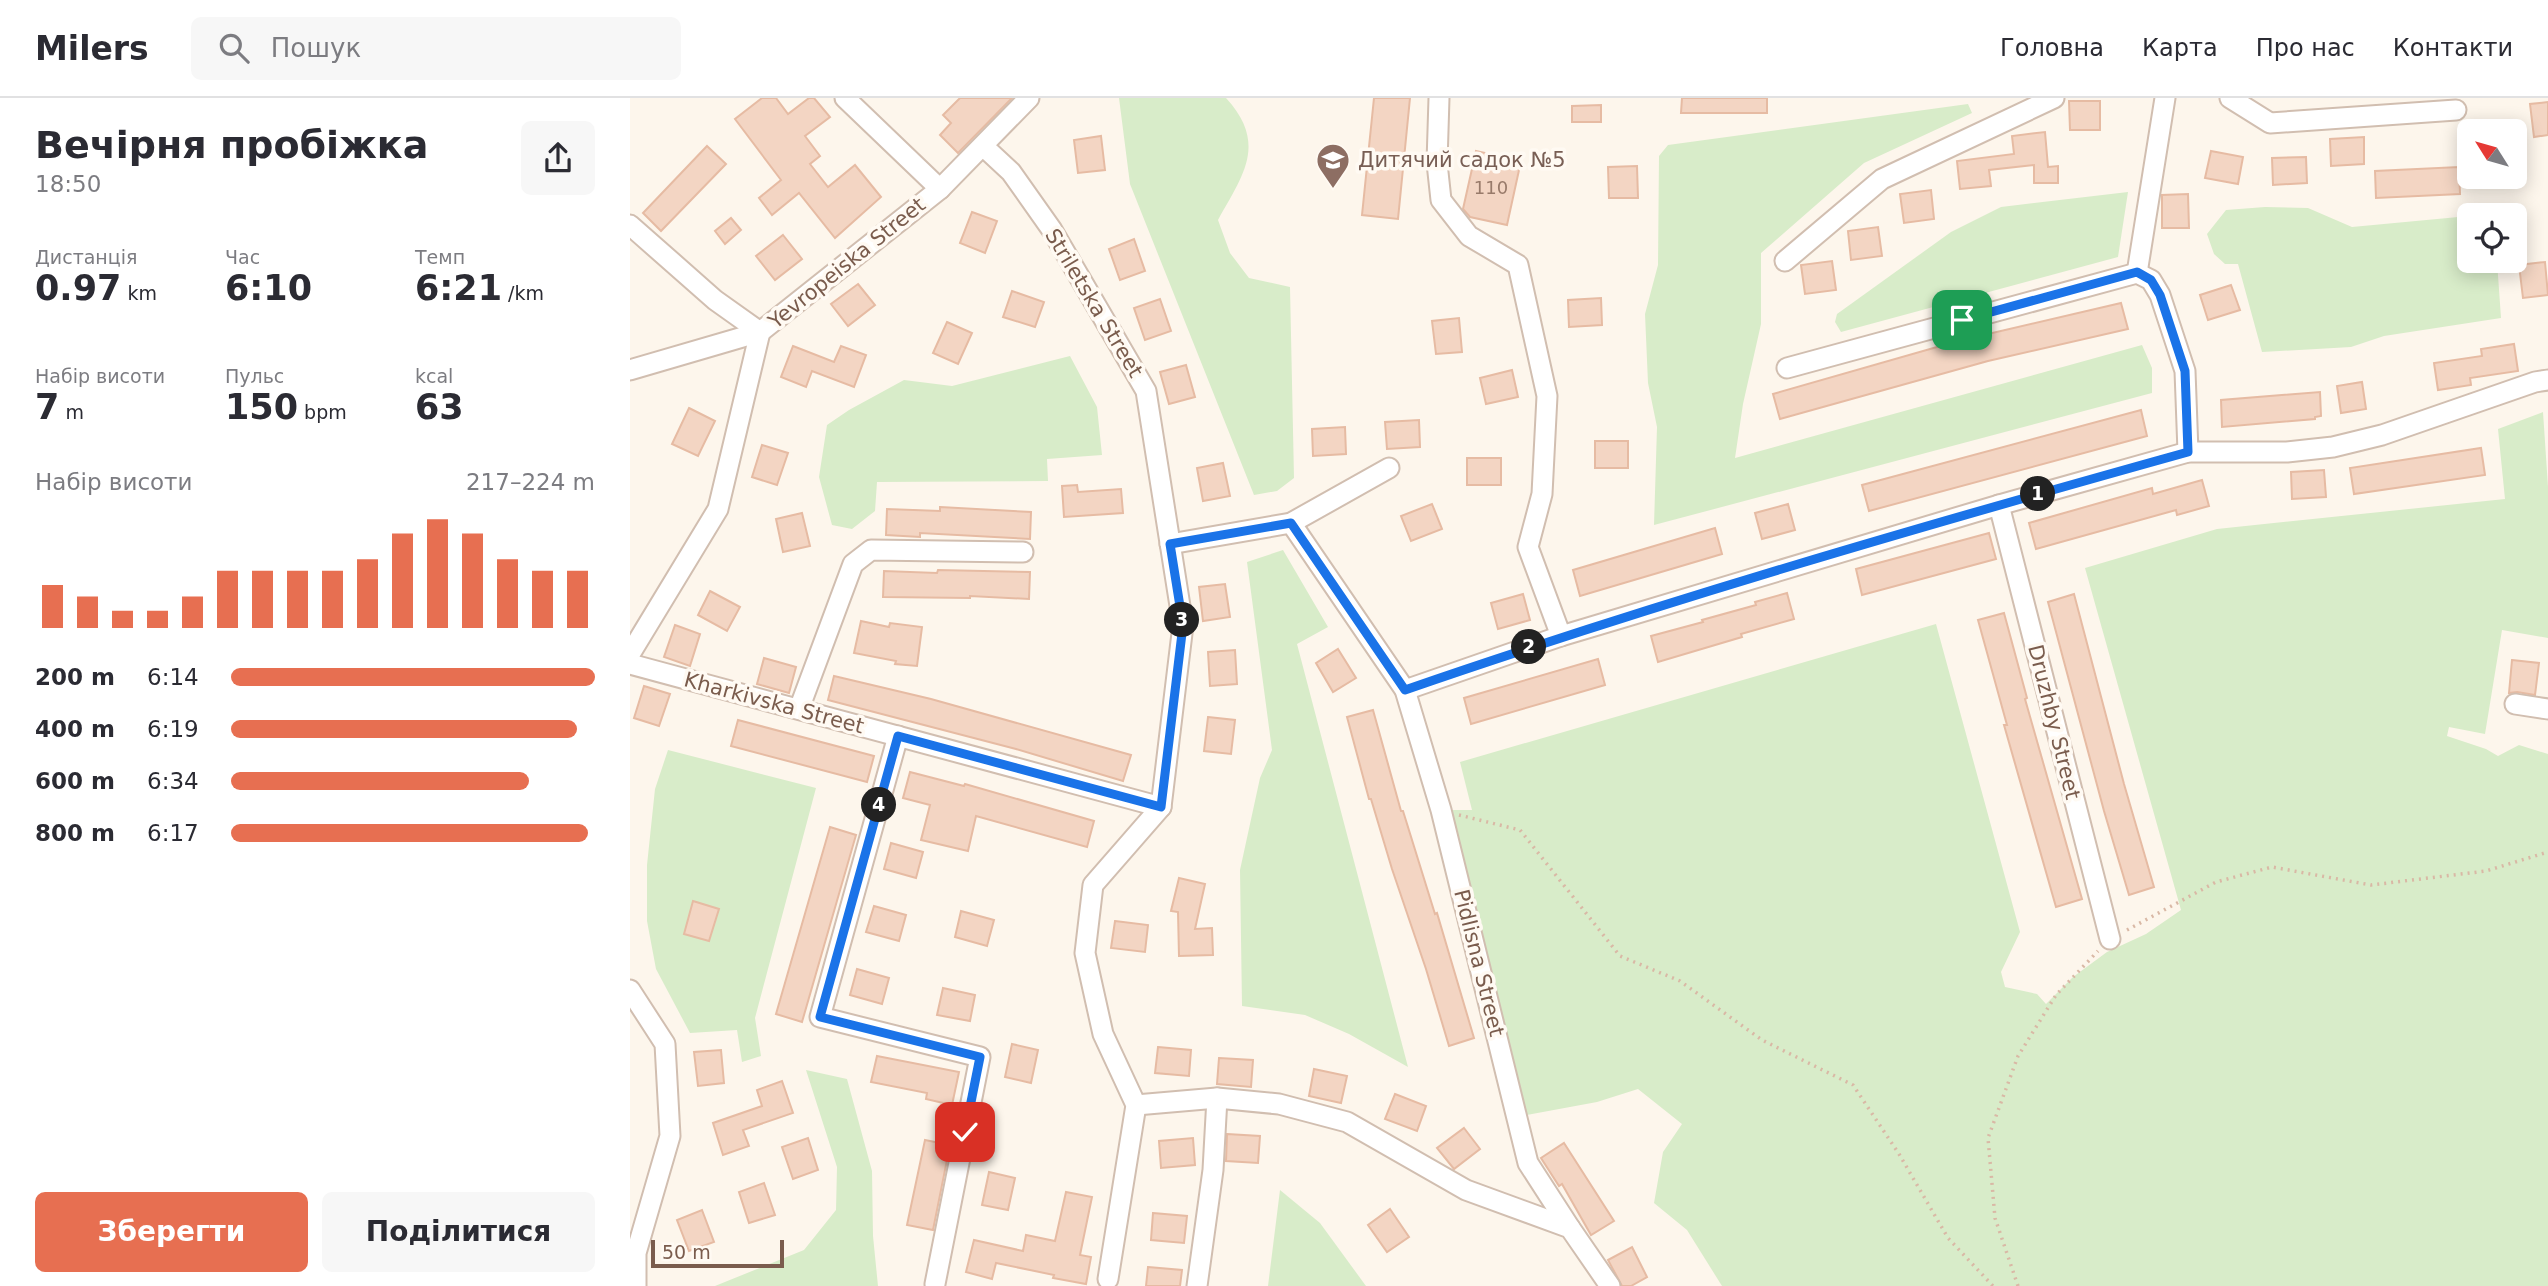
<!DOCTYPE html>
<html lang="uk">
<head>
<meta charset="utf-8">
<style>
  body { margin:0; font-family:"DejaVu Sans",sans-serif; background:#f7f7f7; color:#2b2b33; height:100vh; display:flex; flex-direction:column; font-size:26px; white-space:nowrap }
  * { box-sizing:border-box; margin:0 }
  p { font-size:23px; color:#7c7c81 }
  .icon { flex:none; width:38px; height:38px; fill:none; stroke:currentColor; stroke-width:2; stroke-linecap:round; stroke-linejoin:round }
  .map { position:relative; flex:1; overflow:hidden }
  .drawer { display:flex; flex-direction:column; background:#fff; width:630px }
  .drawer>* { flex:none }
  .needle { width:46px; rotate:307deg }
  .fabs { position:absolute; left:1827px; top:21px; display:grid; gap:14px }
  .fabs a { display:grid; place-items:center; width:70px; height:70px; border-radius:10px; background:#fff; box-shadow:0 4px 18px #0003; font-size:35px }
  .scale { position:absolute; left:21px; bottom:18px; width:133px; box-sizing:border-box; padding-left:7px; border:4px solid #7a5c4d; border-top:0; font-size:19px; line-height:24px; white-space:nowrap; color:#7a5c4d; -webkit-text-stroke:5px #fffaf3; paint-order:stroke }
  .pin { position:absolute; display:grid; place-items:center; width:60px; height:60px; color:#fff; margin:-30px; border-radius:14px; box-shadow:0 4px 10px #0006 }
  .km { position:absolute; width:35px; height:35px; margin:-18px; border-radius:50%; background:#222; color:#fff; font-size:19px; line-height:35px; text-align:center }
  .round { display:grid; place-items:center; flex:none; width:74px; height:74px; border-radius:10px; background:#f7f7f7 }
  .summary { display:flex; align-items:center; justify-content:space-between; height:119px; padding:0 35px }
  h1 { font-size:38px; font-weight:600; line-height:52px }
  .figures { display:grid; grid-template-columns:repeat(3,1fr); gap:10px; height:119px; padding:7px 35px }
  .figures div { display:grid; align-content:center }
  .figures b { font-size:35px; font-weight:600 }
  .figures small { font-size:19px; font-weight:400 }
  .figures p { font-size:19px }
  .chart { height:196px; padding:14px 35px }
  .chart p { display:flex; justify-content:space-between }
  .chart svg { width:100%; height:126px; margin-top:7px; stroke:#e76f51; stroke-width:6 }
  .primary-button { display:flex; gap:14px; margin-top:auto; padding:14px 35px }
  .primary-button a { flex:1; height:80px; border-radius:10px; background:#e76f51; color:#fff; font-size:28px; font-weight:600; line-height:80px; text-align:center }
  .primary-button a+a { background:#f7f7f7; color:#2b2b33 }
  ul { padding:0 35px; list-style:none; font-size:23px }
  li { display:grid; grid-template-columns:112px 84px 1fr; align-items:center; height:52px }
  li i { height:18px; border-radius:9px; background:#e76f51 }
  header { display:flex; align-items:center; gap:42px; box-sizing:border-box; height:98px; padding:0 35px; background:#fff; border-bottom:2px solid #e1e1e2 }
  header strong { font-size:33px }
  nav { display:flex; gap:38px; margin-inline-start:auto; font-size:24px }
  .search { width:490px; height:63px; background:#f7f7f7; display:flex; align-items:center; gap:18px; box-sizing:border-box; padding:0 24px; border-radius:10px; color:#7c7c81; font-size:26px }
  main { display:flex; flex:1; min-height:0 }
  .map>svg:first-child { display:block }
</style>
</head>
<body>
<header>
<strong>Milers</strong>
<div class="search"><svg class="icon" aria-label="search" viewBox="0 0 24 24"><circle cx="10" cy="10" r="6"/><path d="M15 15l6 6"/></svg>Пошук</div>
<nav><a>Головна</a><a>Карта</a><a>Про нас</a><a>Контакти</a></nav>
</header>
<main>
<section class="drawer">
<div class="summary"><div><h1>Вечірня пробіжка</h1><p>18:50</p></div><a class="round"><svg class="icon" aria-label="share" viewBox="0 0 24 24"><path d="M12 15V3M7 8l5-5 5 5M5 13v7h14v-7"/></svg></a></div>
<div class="figures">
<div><p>Дистанція</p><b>0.97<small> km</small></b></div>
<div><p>Час</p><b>6:10</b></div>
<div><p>Темп</p><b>6:21<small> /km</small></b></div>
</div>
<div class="figures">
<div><p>Набір висоти</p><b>7<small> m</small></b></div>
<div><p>Пульс</p><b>150<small> bpm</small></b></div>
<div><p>kcal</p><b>63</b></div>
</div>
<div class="chart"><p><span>Набір висоти</span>217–224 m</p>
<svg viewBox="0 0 160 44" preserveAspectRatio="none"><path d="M5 44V29M15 44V33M25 44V38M35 44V38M45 44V33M55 44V24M65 44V24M75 44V24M85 44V24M95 44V20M105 44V11M115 44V6M125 44V11M135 44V20M145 44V24M155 44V24"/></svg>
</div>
<ul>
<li><b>200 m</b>6:14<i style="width:100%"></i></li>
<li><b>400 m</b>6:19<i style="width:95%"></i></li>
<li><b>600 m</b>6:34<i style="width:82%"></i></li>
<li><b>800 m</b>6:17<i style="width:98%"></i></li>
</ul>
<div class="primary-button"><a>Зберегти</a><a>Поділитися</a></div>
</section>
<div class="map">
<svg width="1918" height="1188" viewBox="0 0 1918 1188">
  <rect width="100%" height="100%" fill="#fdf6ec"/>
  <g fill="#d8ecc9">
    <path d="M489,0H596C638,46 613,77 588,122L600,155L619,180L660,189L664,380L647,393L624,397L500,86Z"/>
    <polygon points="1338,6 1342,15 1234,65 1131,155 1131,226 1113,306 1105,360 1512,247 1522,270 1522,295 1024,427 1027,329 1018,285 1015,216 1028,167 1029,58 1038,47"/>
    <polygon points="1498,94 1488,159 1211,234 1205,224 1207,216 1321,134 1371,109"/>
    <polygon points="1635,109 1678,110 1722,129 1839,118 1839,163 1867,163 1871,220 1754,238 1721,249 1632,254 1608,166 1595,166 1584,156 1577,136 1596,112"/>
    <polygon points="440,258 467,309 472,357 417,361 418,383 247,384 245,413 222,431 202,427 189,379 197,327 219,312 274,282 322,288"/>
    <polygon points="1913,314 1918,389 1918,540 1872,532 1855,636 1819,629 1817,638 1856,651 1868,658 1889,647 1918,656 1918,1188 1092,1188 1057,1132 1024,1105 1033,1054 1052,1026 1008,991 967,1004 891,1018 811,712 842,712 830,664 1306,526 1390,834 1371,874 1375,889 1407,896 1416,906 1443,879 1477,854 1516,836 1551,812 1455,470 1587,431 1875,401 1868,331"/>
    <polygon points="653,452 698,529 667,546 778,969 719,936 675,917 612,908 610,772 630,680 642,652 617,464"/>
    <polygon points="38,652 186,690 125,920 131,958 112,964 107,932 60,935 26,871 17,823 17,767 25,691"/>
    <polygon points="176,972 217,981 242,1073 243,1138 248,1188 85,1188 174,1152 206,1112 207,1069"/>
    <polygon points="650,1092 690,1125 736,1188 638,1188"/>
  </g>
  <g fill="#f3d5c3" stroke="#e6bba3" stroke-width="2">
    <polygon points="132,0 146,0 158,16 179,0 184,0 200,19 175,38 190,58 180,66 198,89 225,67 251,99 205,140 169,95 142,117 129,100 151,82 105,21"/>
    <polygon points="330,0 382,0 328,55 310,37 321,25 313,17"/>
    <polygon points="744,0 780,0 768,121 732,117"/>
    <polygon points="1052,0 1137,0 1137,15 1051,15"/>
    <polygon points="1439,3 1470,3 1470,32 1440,32"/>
    <polygon points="1918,4 1918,37 1904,39 1900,6"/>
    <polygon points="971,7 971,24 942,24 942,8"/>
    <polygon points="1415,34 1418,69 1428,68 1428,85 1404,85 1404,67 1359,72 1361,88 1330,91 1327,63 1384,56 1382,38"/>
    <polygon points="471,38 475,72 448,75 444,42"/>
    <polygon points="1734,39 1734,66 1701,68 1700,41"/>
    <polygon points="77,48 96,66 31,133 13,115"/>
    <polygon points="846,53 891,63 877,127 840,119 833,111"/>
    <polygon points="1581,53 1613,59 1608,86 1575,80"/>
    <polygon points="1676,59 1677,85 1643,87 1642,60"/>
    <polygon points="1007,68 1008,100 979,100 978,69"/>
    <polygon points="1829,69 1830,96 1746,100 1745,73"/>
    <polygon points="1301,92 1304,121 1274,125 1270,96"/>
    <polygon points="1558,96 1559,130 1532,130 1532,97"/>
    <polygon points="342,114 367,123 355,155 330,145"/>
    <polygon points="101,120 111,132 95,146 85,133"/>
    <polygon points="1248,129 1252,158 1221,162 1218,133"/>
    <polygon points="153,137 172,161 145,182 126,158"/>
    <polygon points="504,141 515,173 490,182 479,151"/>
    <polygon points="1202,163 1206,192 1175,196 1171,167"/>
    <polygon points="1915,164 1918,197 1893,200 1889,167"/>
    <polygon points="228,186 245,207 218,228 201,206"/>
    <polygon points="1601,187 1610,212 1578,222 1570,197"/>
    <polygon points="382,193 414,204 405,229 373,219"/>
    <polygon points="971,200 972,227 939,229 938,202"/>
    <polygon points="530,201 541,233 515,242 504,210"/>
    <polygon points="1491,205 1498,231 1358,263 1150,321 1143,296 1328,243"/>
    <polygon points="829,220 832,254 806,256 802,223"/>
    <polygon points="317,224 342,235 328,266 303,255"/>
    <polygon points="1884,246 1888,273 1840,280 1841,287 1808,292 1804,265 1852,258 1851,251"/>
    <polygon points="163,248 204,264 211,248 236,257 224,289 182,273 176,289 151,279"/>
    <polygon points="556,267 565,299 539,306 530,274"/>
    <polygon points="882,272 888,299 856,306 850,280"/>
    <polygon points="1732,284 1736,311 1711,315 1707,288"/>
    <polygon points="1690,294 1691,318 1685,319 1685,321 1592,329 1591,302"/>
    <polygon points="59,310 85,323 68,358 42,346"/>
    <polygon points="1511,312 1517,338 1239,413 1232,387"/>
    <polygon points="789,322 790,349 757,351 755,324"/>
    <polygon points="715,329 716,356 683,358 682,331"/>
    <rect x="965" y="343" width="33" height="27"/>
    <polygon points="132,347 158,355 147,387 122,379"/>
    <polygon points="1851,350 1855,377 1724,396 1720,370"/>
    <rect x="837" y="360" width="34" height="27"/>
    <polygon points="593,365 600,398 573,403 567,370"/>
    <polygon points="1694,372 1696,399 1662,401 1661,374"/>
    <polygon points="1572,382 1579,408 1547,417 1546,412 1406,451 1399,425 1522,390 1523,396"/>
    <polygon points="447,387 448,394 491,391 493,415 434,419 432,388"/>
    <polygon points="802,406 812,431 781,443 771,418"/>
    <polygon points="1158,406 1165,432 1132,441 1125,415"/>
    <polygon points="310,409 401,414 400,441 290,435 290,439 256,437 257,411 310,413"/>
    <polygon points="172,415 180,448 153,454 146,421"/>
    <polygon points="1085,430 1092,456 950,498 943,472"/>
    <polygon points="1359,435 1366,461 1232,497 1226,471"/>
    <polygon points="308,472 400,474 399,501 340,498 340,500 253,499 254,473 307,475"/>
    <polygon points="595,486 600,519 573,523 569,489"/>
    <polygon points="80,493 110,509 97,533 68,517"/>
    <polygon points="1157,495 1164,521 1111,536 1112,539 1028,564 1021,538 1073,524 1072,522 1126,507 1125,504"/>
    <polygon points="893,496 900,522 868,531 861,505"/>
    <polygon points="1444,496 1494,686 1524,789 1499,797 1474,713 1418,504"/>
    <polygon points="1374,515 1397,600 1395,601 1452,801 1426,809 1374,627 1377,627 1348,522"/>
    <polygon points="231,523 259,529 260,525 292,529 287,568 265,566 266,563 224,555"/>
    <polygon points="45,527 70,536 60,568 34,559"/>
    <polygon points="708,551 726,580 703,594 686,565"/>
    <polygon points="605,552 607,586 580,588 578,554"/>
    <polygon points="134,560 166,569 159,595 127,586"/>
    <polygon points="968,561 975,587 841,626 834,600"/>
    <polygon points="1882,562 1909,565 1905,597 1887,594 1879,595"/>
    <polygon points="204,578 301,601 501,657 493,683 386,651 198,602"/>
    <polygon points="14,588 40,596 29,628 4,620"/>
    <polygon points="743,612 771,713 773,713 805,816 807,815 844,940 819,948 796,871 762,771 741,701 739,701 717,619"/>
    <polygon points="578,619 605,622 601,656 574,653"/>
    <polygon points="108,622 244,658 237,684 101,648"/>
    <polygon points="280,674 334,688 335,686 464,723 457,749 346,718 338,753 291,742 300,707 273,700"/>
    <polygon points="200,729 226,737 172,924 146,916"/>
    <polygon points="261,745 293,754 286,780 254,771"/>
    <polygon points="549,780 575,786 565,831 582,830 583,857 549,858 548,814 541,813"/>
    <polygon points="63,803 89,811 79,843 54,836"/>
    <polygon points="244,808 276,817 269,843 236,834"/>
    <polygon points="331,813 364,822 357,848 325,839"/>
    <polygon points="485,823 518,827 515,854 481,850"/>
    <polygon points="227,871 259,880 252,906 220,897"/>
    <polygon points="313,890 345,897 340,923 307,917"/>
    <polygon points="382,946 408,952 401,985 375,979"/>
    <polygon points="528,949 561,952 559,978 525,975"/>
    <polygon points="91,952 94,985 68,988 64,954"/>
    <polygon points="247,958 329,974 322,1007 296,1001 297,995 241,984"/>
    <polygon points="589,960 623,962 621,989 587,986"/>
    <polygon points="684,971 717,978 711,1005 679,998"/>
    <polygon points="152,983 163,1015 113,1032 119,1048 93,1057 83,1025 132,1008 127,992"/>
    <polygon points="765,996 796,1008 787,1033 755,1021"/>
    <polygon points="834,1030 850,1051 824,1071 807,1050"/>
    <polygon points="597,1036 630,1038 628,1065 596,1063"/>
    <polygon points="178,1040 188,1072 163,1081 152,1049"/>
    <polygon points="563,1040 565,1067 531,1070 529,1043"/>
    <polygon points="295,1042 320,1047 303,1132 277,1127"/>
    <polygon points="934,1045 984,1123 961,1137 932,1086 929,1088 911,1060"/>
    <polygon points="359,1074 385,1080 378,1112 352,1107"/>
    <polygon points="134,1085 145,1117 119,1125 109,1094"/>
    <polygon points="436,1094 462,1099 450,1157 461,1159 456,1186 423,1180 424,1177 366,1165 362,1181 336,1174 344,1142 393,1153 396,1137 425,1143"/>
    <polygon points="760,1111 779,1139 757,1154 738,1127"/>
    <polygon points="72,1112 84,1144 59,1153 47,1122"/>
    <polygon points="523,1115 557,1118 554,1145 521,1142"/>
    <polygon points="1002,1149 1017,1179 1001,1188 992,1188 978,1162"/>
    <polygon points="518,1169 552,1172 550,1188 516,1188"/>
  </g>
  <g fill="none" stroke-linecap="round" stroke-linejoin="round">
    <defs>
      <g id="minor">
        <polyline points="215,0 310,91"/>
        <polyline points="809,0 807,65 811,102 839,138 888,167 917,298 912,396 898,449 931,538"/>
        <polyline points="1600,0 1640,25 1826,12"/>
        <polyline points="353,48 381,74 422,132 516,293 553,527 531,709 463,787 455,855 473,936 506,1007 478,1181"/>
        <polyline points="0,127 85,202 130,234 88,411 0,556"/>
        <polyline points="1155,163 1252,81 1424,0"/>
        <polyline points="1507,175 1535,0"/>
        <polyline points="1157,270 1507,175 1521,182 1530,197 1555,273 1558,354"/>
        <polyline points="0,272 130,234 310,91 399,0"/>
        <polyline points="1369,407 1480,841"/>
        <polyline points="661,425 775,592 811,712 898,1065 940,1130"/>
        <polyline points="540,446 661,425 759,370"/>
        <polyline points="0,566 531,709"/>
        <polyline points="775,592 931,538 1369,407 1558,354 1657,354 1703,349 1752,337 1905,284 1918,282"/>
        <polyline points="1885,606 1918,611"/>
        <polyline points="169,611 223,466 241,452 393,454"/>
        <polyline points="268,638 190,919 350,959 305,1186"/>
        <polyline points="0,892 35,946 40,1038 6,1155 6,1188"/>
        <polyline points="506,1007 587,1000 649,1006 717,1024 836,1092 940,1130 980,1188"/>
        <polyline points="567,1188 583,1072 587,1000"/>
      </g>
    </defs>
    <use href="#minor" stroke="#d1beb0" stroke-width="23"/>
    <g stroke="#d9b8a5" stroke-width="3.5" stroke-dasharray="2 5" stroke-linecap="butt">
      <polyline points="829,717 890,732 990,858 1050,883 1132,942 1223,987 1269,1056 1318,1140 1363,1188"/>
      <polyline points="1497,832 1586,784 1642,769 1741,787 1856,773 1918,754"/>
      <polyline points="1388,1188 1365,1120 1358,1040 1388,958 1426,897 1468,853"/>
    </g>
    <use href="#minor" stroke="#fff" stroke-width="19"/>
  </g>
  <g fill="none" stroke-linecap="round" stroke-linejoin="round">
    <defs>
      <path id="route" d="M335,1034L350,959L190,919L268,638L531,709L553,527L540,446L661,425L775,592C1033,503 1296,427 1558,354L1555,273L1530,197L1521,182L1507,174L1332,222"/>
    </defs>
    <use href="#route" stroke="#fff" stroke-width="14"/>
    <use href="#route" stroke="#1a73e8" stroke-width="9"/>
  </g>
  <defs>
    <symbol id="school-pin" viewBox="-11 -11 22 30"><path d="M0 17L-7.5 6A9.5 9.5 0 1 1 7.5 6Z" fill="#8d6e63" stroke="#fffaf3"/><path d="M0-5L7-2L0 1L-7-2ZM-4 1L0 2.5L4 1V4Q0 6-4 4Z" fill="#fff"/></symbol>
  </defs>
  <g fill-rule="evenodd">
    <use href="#school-pin" x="684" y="43" width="38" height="52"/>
  </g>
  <g text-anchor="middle" stroke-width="7" stroke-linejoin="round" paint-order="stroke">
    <g font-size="18" fill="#987a6a">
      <text x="861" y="96">110</text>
    </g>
    <g font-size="21" fill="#785e54" stroke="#fffaf3" text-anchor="start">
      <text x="728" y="69">Дитячий садок №5</text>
    </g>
    <g font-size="21" fill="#7a5c4d" stroke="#fffaf3">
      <text transform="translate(217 165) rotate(-39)" y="7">Yevropeiska Street</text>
      <text transform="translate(464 205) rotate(59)" y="7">Striletska Street</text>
      <text transform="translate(144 605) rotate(15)" y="7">Kharkivska Street</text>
      <text transform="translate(1424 624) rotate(76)" y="7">Druzhby Street</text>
      <text transform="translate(849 865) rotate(76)" y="7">Pidlisna Street</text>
    </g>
  </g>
</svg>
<div class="fabs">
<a><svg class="needle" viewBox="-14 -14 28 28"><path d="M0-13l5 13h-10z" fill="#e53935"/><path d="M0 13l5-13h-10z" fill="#7c7c81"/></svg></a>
<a><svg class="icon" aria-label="locate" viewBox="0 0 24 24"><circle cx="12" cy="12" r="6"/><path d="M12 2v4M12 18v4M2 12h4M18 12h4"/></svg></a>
</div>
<div class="scale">50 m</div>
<div class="pin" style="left:1332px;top:222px;background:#1e9e55"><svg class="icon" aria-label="arrive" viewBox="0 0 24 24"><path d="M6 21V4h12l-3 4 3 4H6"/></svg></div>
<div class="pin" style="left:335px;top:1034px;background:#d93025"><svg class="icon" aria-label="check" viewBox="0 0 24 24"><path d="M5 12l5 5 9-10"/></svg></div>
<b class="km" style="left:1408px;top:396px">1</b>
<b class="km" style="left:899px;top:549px">2</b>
<b class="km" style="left:552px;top:522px">3</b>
<b class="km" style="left:249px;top:707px">4</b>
</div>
</main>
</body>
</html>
